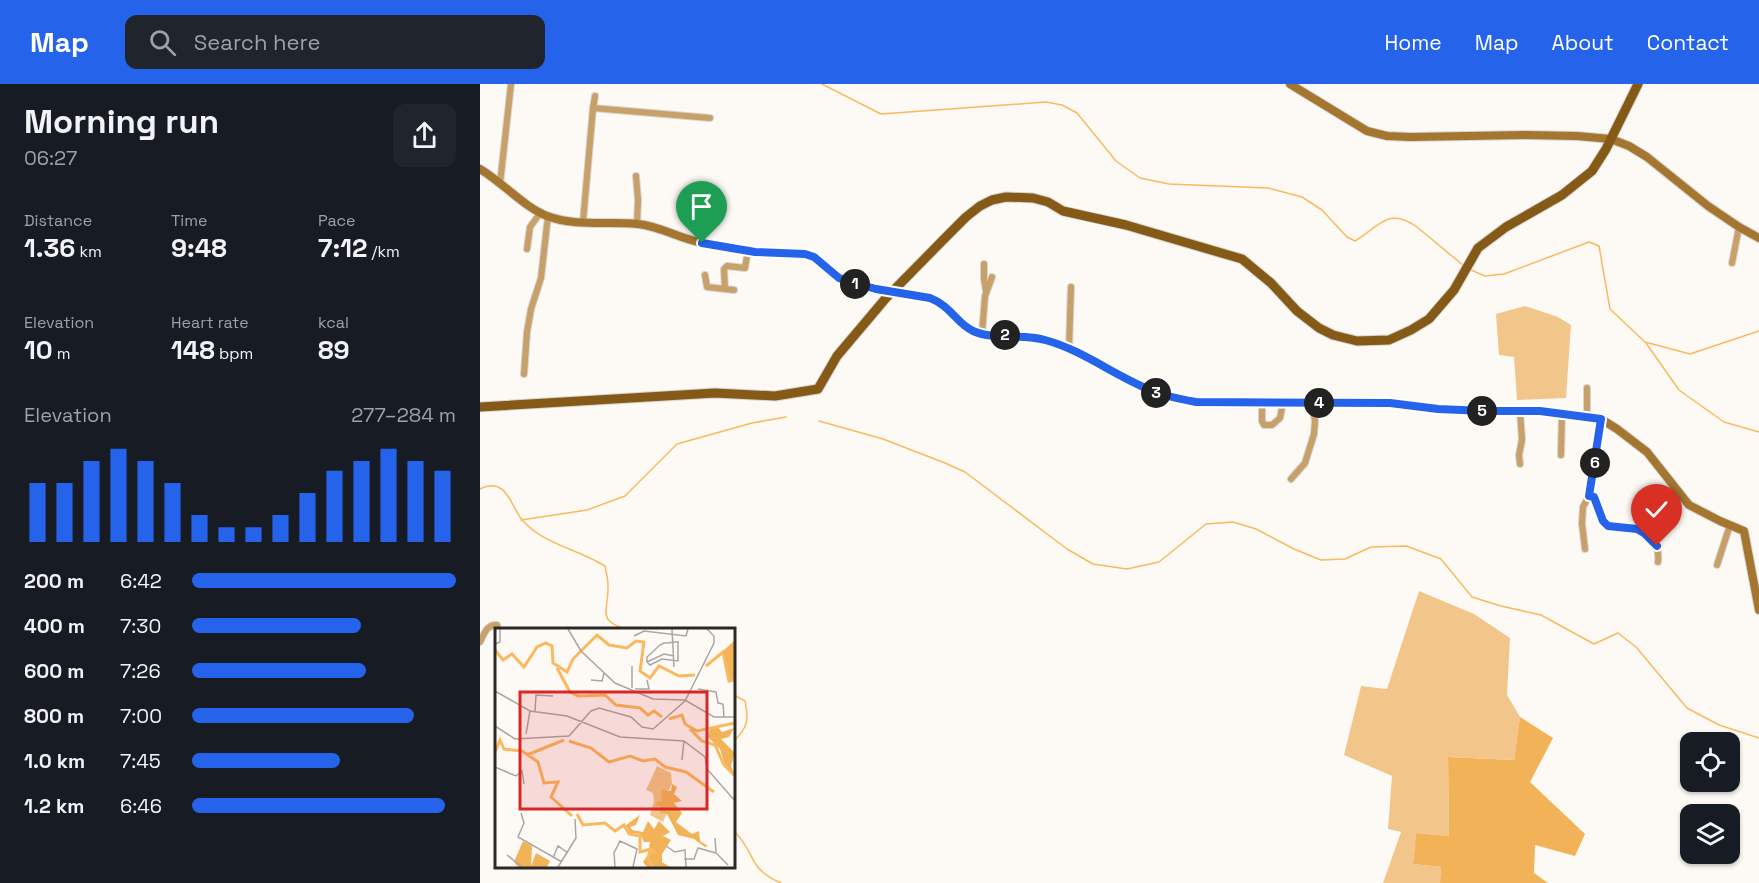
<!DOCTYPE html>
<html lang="en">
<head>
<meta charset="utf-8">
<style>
  body { margin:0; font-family:"Space Grotesk",sans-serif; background:#20242c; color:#f1f3f6; height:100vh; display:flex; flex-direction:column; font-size:22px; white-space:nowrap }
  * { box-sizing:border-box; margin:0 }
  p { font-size:20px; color:#9ea1a6 }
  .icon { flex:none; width:33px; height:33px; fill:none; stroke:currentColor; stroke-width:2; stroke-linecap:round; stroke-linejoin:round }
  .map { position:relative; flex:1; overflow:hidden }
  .sheet { display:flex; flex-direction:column; background:#171b24; width:480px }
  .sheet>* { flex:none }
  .fabs { position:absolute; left:1200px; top:648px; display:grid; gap:12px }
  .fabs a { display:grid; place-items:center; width:60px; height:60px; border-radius:12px; background:#171b24; box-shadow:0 2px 4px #0004; font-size:30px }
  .pin { position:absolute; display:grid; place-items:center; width:51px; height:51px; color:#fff; margin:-62px -26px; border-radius:50% 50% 50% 0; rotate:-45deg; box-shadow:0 0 6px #0007 }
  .pin .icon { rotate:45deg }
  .km { position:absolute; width:30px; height:30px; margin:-15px; border-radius:50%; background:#222; color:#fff; font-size:16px; line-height:30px; text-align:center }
  .round { display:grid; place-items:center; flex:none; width:63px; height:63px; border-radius:12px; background:#20242c }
  .summary { display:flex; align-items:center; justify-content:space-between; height:102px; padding:0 24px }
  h1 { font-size:33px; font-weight:700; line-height:45px }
  .stats { display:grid; grid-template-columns:repeat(3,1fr); gap:9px; height:102px; padding:6px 24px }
  .stats div { display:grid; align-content:center }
  .stats b { font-size:26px; font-weight:700 }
  .stats small { font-size:16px; font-weight:400 }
  .stats p { font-size:16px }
  .chart { height:168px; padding:12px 24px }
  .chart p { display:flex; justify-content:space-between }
  .chart svg { width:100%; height:108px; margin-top:6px; stroke:#2563eb; stroke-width:6 }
  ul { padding:0 24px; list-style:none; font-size:20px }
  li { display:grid; grid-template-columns:96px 72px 1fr; align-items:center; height:45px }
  li i { height:15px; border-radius:8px; background:#2563eb }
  header { display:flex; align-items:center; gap:36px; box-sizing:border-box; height:84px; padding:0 30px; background:#2563eb; color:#fff }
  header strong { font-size:28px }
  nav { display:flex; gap:33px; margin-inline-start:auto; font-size:21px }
  .search { width:420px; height:54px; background:#20242c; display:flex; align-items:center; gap:15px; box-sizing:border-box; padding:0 21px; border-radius:12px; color:#9ea1a6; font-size:22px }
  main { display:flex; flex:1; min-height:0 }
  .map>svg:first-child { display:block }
</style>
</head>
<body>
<header>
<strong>Map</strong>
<div class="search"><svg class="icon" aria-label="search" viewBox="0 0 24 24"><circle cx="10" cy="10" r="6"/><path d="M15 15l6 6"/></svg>Search here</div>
<nav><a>Home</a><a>Map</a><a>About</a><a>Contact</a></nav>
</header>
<main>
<section class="sheet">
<div class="summary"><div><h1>Morning run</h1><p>06:27</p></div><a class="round"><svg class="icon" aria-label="share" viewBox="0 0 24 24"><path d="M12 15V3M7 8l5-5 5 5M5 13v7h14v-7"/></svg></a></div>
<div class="stats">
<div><p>Distance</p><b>1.36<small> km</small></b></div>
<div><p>Time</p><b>9:48</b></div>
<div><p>Pace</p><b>7:12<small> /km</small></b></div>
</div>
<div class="stats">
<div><p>Elevation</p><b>10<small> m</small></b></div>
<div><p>Heart rate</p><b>148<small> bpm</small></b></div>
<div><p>kcal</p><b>89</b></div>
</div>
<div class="chart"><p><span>Elevation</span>277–284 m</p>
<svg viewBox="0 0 160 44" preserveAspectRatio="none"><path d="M5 44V20M15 44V20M25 44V11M35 44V6M45 44V11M55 44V20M65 44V33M75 44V38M85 44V38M95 44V33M105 44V24M115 44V15M125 44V11M135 44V6M145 44V11M155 44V15"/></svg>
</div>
<ul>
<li><b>200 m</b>6:42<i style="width:100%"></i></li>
<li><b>400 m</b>7:30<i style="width:64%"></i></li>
<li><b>600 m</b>7:26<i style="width:66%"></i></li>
<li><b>800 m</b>7:00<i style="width:84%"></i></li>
<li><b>1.0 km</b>7:45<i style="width:56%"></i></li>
<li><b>1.2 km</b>6:46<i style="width:96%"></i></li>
</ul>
</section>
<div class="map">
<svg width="1279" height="799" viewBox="0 0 1279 799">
  <rect width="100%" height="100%" fill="#fdfaf6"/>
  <g fill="#f2c68b">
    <polygon points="1045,222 1078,233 1091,241 1086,314 1037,316 1034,273 1019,271 1016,230"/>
    <polygon points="939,507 994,530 1030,554 1027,611 1040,633 1034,676 968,673 969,752 936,749 933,780 961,783 960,799 903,799 921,748 908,745 912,692 864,671 881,602 907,605"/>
  </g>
  <polygon fill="#f2b358" points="1040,633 1073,654 1050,698 1105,750 1095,772 1055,761 1054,789 1068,799 960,799 961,783 933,780 936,749 969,752 968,673 1034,676"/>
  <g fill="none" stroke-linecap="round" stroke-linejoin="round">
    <g stroke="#f9b95f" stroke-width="1.5">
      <path d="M342,0L401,30L566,18L582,21L597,29L636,77L660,94L689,100L788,104L822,113L842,126L867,153L875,157C899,143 908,122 937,143L984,182"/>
      <polyline points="991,186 1005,192 1024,190 1109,158 1119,162 1130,225 1165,258 1210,270 1279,247"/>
      <polyline points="1166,259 1199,306 1244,338 1279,348"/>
      <polyline points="339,337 403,355 465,379 485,388 587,465 613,480 647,485 679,478 726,440 753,438 776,445 814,465 841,476 865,475 891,463 926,462 961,475 992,513 1021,522 1061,531 1114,560 1138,549 1156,563 1207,624 1239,641 1279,654"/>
      <path d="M0,405C27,391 31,424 43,437C65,461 98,465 125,482C126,488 128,495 128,501C129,528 115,536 148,546"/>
      <polyline points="41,436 107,426 145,412 197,360 272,339 306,333"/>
      <path d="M254,611L265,617C269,636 268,643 254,657"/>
      <path d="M254,747C264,756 268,767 275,779C280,788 292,795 301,799"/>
    </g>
    <defs>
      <g id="street">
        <polyline points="113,24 115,12"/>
        <polyline points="156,92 158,116 157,140"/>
        <polyline points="20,100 31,0"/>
        <polyline points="103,138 113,24 230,34"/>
        <polyline points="47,165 50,143 61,128"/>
        <polyline points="1252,179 1259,143"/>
        <polyline points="504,180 504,195 506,207"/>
        <polyline points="225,191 227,203 245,205"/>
        <polyline points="254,206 245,205 244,185 247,182 265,184 268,166"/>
        <polyline points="502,250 505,212 512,193"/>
        <polyline points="589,264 591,203"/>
        <polyline points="44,290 47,248 51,225 61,194 68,132"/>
        <polyline points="782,319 782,337 784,341 792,341 800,334 803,319"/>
        <polyline points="1040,327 1042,356 1039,371 1040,380"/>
        <polyline points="1107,333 1107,304"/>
        <polyline points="1081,371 1082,329"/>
        <polyline points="811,395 825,379 834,350 835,337 832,320"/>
        <path d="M1109,412L1114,413L1123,437L1128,442C1136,444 1144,442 1152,444C1170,447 1180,461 1178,478"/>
        <polyline points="1105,465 1102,440 1103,423 1109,412 1121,335"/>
        <polyline points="1237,481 1250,441"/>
        <path d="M0,558C4,550 7,540 17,541L18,546"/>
      </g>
      <g id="secondary">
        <polyline points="810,0 887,47 907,52 930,53 1045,51 1097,52 1131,55 1149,62 1167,73 1228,122 1259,143 1279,154"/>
        <path d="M0,85C22,98 44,123 67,132C96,143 129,137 158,140C179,142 199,154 219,158C238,162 259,166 278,168C293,169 309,167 324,170C340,173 347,188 361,195C388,208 421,209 450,214C471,222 477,240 493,247C515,257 542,249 565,256C603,266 632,290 668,306C683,312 699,315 716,318L910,319L958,325L1005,327H1060L1121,335L1137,345L1167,368L1209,421L1240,437L1264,447L1279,526"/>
      </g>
      <polyline id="primary" points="0,323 235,309 295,312 338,305 357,272 406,214 468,151 486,133 500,122 512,116 526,113 553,114 568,118 583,127 646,141 762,175 791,199 817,227 839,244 853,251 877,257 909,256 931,246 949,235 974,206 998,164 1026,143 1082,111 1112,87 1126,65 1158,0"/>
    </defs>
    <use href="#street" stroke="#d7d4d1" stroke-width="8"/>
    <use href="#secondary" stroke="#d7d4d1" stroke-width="10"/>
    <use href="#primary" stroke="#d7d4d1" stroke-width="11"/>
    <use href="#street" stroke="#c8a06a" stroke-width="6"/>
    <use href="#secondary" stroke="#a47630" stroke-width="8"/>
    <use href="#primary" stroke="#845a16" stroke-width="9"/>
  </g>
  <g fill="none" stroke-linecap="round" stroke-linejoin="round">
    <defs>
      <path id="route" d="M222,159L275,168L325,170L334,173L359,194L370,198L396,205L450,214C471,222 477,240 493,247C515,257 542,249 565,256C602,266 632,290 668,305C683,312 699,315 716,318L910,319L958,325L1005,327H1060L1121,335L1109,412L1114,413L1123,437L1128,442L1157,445L1164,449L1177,462"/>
    </defs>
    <use href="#route" stroke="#fff" stroke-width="12"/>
    <use href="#route" stroke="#2563eb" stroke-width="8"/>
  </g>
  <g transform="translate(15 544)">
    <rect width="240" height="240" fill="#fdfaf6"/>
    <path d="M162,138L176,145L177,156L167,174L162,173L172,185L168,194L155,187L159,173L158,165L151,162Z" fill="#f2c68b"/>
    <path d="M240,12V50L235,52L228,23ZM222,98L227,104L239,100L234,109L226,111L240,125L236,138L240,147L230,137L225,121L213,109L215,100ZM177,156L182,159L179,166L187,173L179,175L187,185L181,194L197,206L204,203L205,213L213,218L210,219L199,211L183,207L172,186L165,185V178H161L162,173H167L166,162L176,163ZM145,187L141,197L135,199L137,202L148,204L153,193L159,201L164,193L175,204L168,208L176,212L167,226V234L175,239H152L148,234L156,222L160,224L157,220L145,223L154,220L155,214H149L145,206L135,205L131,197ZM28,213L37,218L36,238L41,225L55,233L52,239H23L19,234Z" fill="#f2b358"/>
    <path fill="none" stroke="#f9b95f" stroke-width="3" d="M0,22L8,32L17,26L29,39L42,19L51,15L57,18L58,35L72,44L78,31L102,7L114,17L132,20L141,13L149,14L145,43L155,50L164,38L184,48L200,47M211,38L228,24L234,53L240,52M62,40L75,64L83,68L110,67L121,77L145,80L153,87L159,83L167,89M174,91L187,87L190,96L202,103L240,95M195,101L207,113L220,117L229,137L240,148M74,113L96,120L114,134L135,128L148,133L160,131L170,139L191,144L219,164M0,124L5,112L9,121L27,123L43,134L49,155L63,154L56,169L77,188M32,127L69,112M82,186L88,197L110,195L120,203L129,197L134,206L145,208V224L156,221L159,224L155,223L153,230L158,239"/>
    <path fill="none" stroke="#a9a6a4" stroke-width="1.5" d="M73,1L86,23L120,55L158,71L190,72L219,89H240M177,1L179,39M139,8L149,3L191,8L193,1M183,14V33L167,31L155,37L152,34V29L165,17L169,15H173L178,14H184M0,16L5,14V1M152,34L169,26L179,28M96,52L107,53L109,45M137,60V38M140,61H154L152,52M203,61L221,64L223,75L228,76L229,89M0,63L35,83L72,88L125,109L189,113L210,129L212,141L240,173M40,84L41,67L58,68M0,98L20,111L74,108L96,83L104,80L136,89L147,99L158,101L190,73L219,15V8L212,1M31,106L35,83M187,132L189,113M0,139L21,148L27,143L29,156M26,185L29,195L23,209L67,234M220,210L221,225L233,237M171,218L180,224L190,222L191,239M12,227L27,239M58,230L63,218L73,225M189,231H199L203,220L221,225M63,239L81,210L80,191M120,239L119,225L125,213L142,221L138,239"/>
    <path fill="#d62828" fill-opacity="0.15" stroke="#d62828" stroke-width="3" d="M25,64H212V181H25Z"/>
    <rect width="240" height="240" fill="none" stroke="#2a2928" stroke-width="3"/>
  </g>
</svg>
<div class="fabs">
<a><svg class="icon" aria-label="locate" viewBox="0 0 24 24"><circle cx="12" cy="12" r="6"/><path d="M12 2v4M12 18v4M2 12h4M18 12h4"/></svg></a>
<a><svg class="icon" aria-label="layers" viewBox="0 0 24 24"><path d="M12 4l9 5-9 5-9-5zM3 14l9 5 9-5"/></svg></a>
</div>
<div class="pin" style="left:222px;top:159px;background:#1e9e55"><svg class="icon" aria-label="arrive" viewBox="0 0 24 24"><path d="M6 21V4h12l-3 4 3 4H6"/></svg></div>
<div class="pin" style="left:1177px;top:462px;background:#d93025"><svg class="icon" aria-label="check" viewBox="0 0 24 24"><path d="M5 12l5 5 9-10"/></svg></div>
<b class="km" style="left:375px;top:200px">1</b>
<b class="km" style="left:525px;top:251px">2</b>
<b class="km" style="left:676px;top:309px">3</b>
<b class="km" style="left:839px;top:319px">4</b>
<b class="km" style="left:1002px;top:327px">5</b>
<b class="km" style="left:1115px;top:379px">6</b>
</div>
</main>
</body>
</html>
